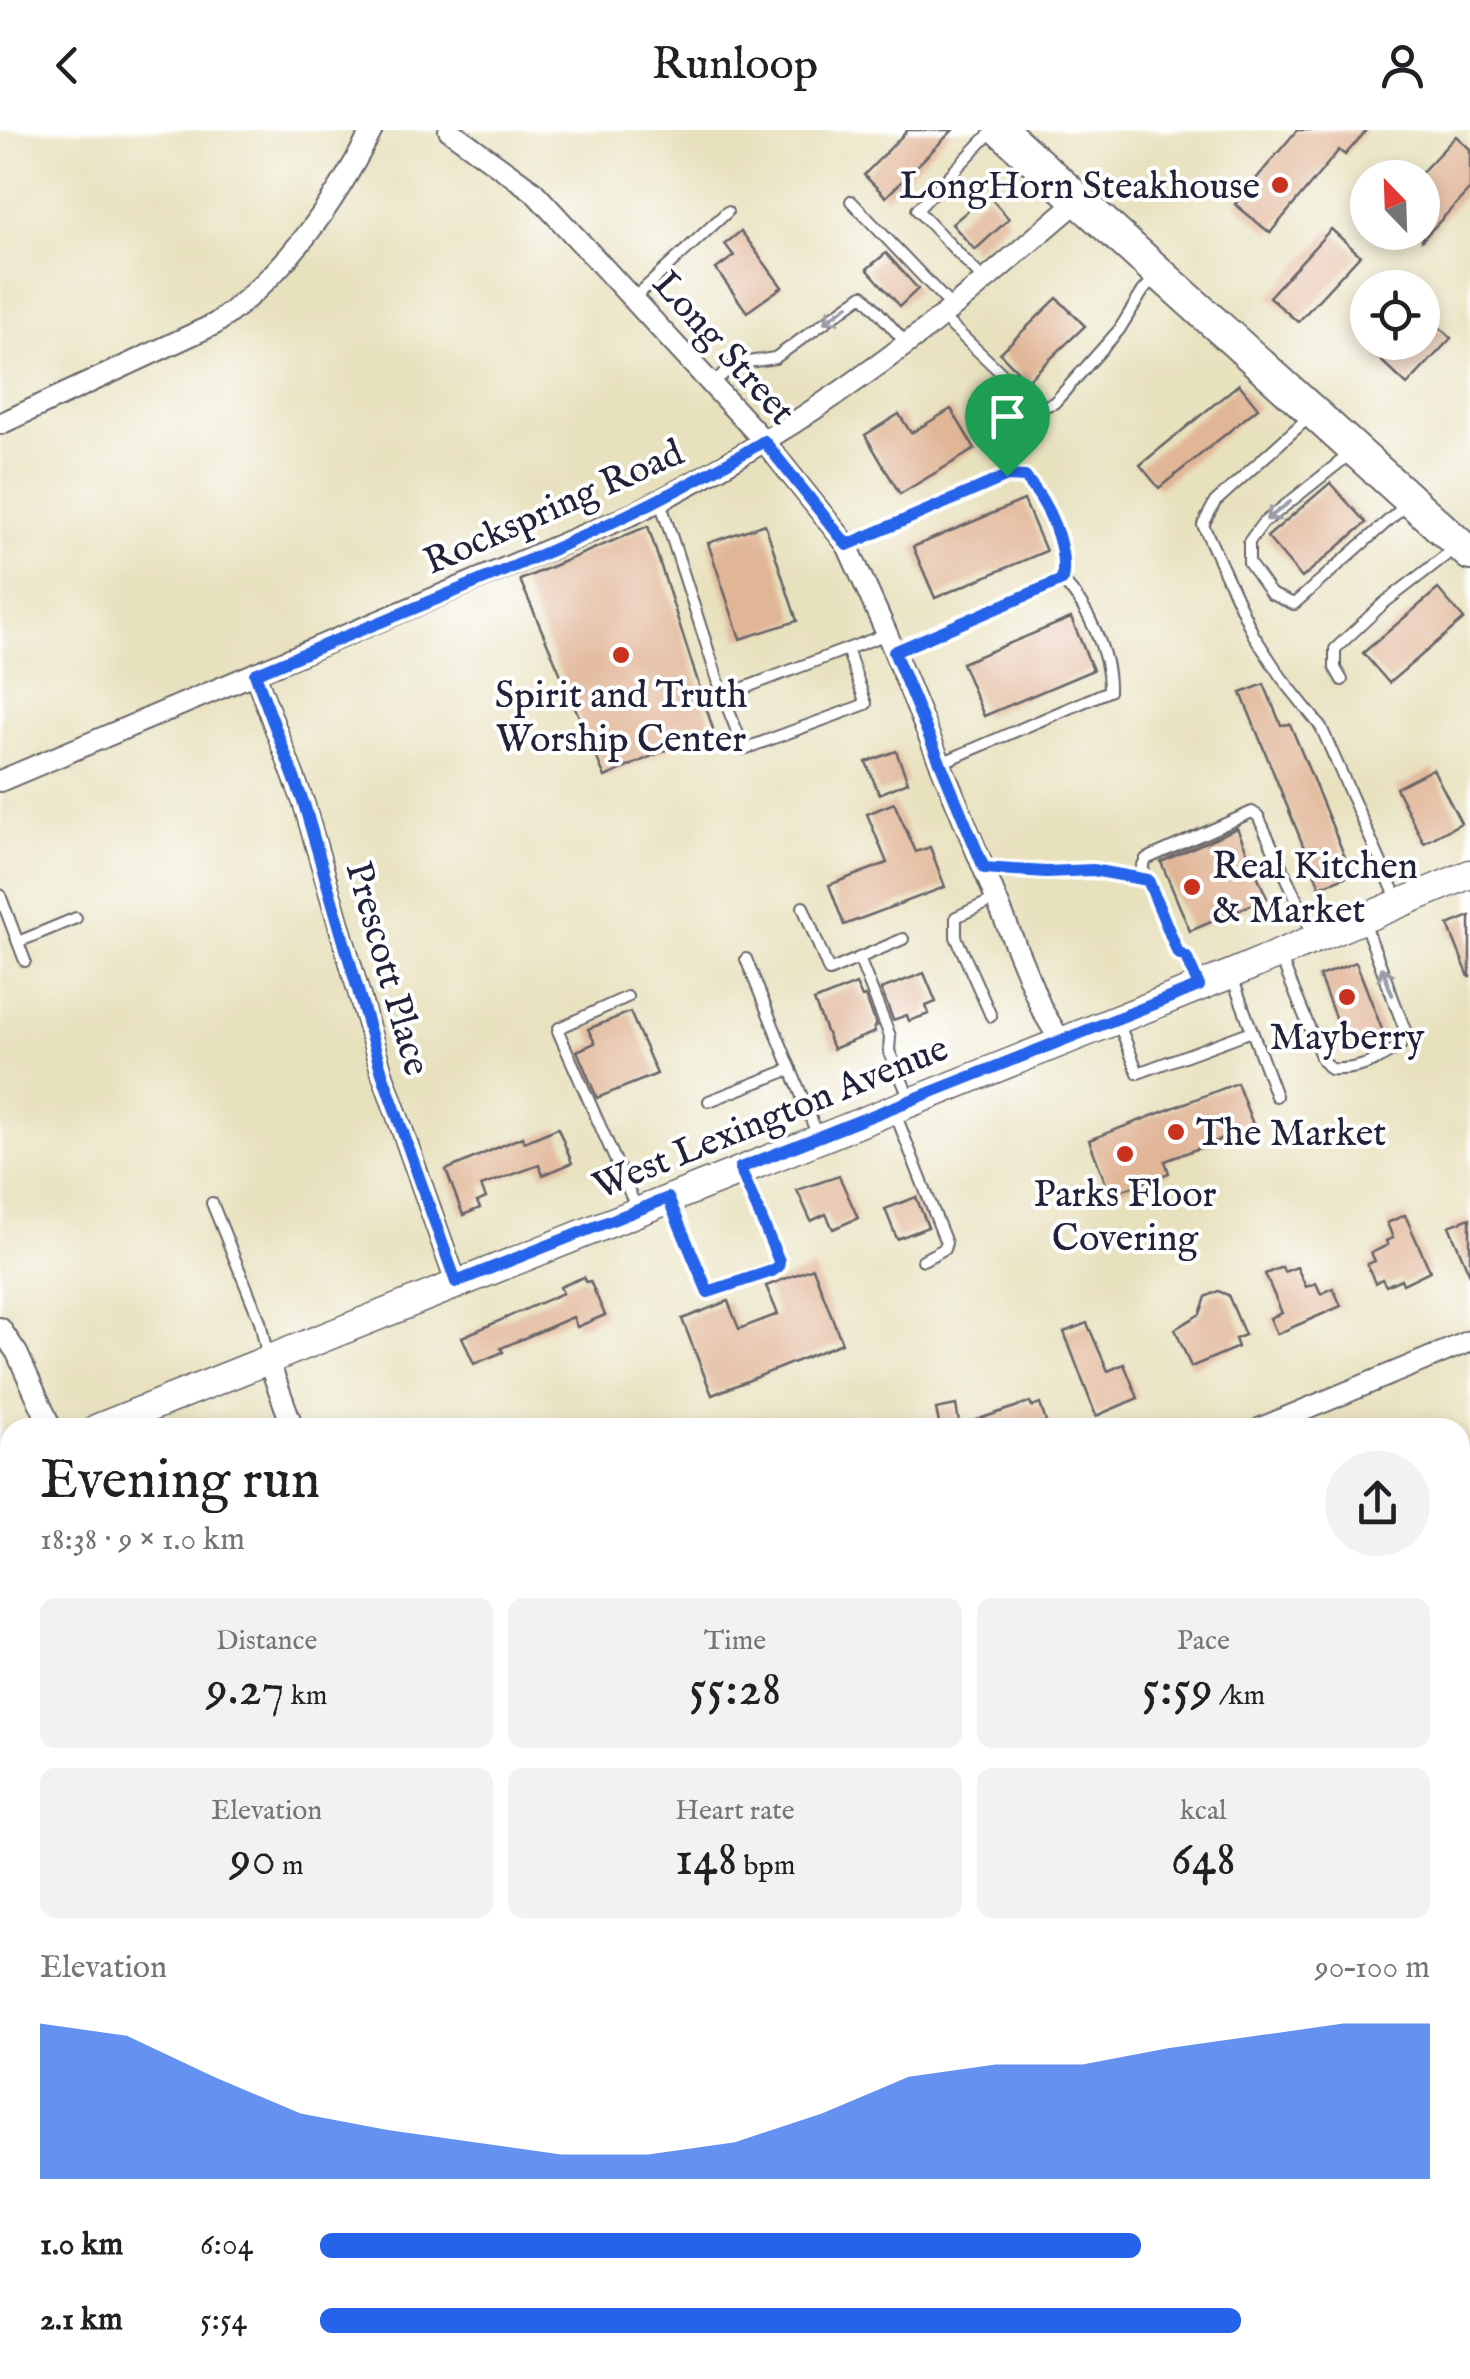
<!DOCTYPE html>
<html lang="en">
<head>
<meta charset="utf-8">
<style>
  body { margin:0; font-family:"IM FELL English",serif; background:#f2f2f2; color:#202124; height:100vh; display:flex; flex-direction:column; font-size:38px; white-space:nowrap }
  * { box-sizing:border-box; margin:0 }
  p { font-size:32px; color:#757577 }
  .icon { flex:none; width:55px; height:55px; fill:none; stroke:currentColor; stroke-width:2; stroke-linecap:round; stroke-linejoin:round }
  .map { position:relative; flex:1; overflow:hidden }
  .details { position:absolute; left:0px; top:1288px; width:1470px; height:962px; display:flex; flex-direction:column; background:#fff; border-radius:30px 30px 0 0; box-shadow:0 5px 15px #0003 }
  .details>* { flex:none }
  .needle { width:65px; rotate:337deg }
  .tools { position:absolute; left:1350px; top:30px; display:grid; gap:20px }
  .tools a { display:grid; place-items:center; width:90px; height:90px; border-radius:50%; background:#fff; box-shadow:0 5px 15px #0003; font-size:50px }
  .pin { position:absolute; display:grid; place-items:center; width:85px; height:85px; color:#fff; margin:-102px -42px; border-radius:50% 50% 50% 0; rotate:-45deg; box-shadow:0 0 10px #0007 }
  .pin .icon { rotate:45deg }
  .round { display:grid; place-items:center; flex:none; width:105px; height:105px; border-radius:52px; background:#f2f2f2 }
  .head { display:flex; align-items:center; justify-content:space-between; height:170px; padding:0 40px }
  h1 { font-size:55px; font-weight:600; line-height:75px }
  .metrics { display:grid; grid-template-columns:repeat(3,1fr); gap:15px; height:170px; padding:10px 40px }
  .metrics div { display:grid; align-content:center; border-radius:15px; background:#f2f2f2; text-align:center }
  .metrics b { font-size:50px; font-weight:600 }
  .metrics small { font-size:28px; font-weight:400 }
  .metrics p { font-size:28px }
  .chart { height:280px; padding:20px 40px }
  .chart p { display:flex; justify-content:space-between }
  .chart svg { width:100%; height:180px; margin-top:10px; fill:#2563eb; opacity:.7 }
  ul { padding:0 40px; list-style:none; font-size:32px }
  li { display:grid; grid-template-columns:160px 120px 1fr; align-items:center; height:75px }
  li i { height:25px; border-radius:12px; background:#2563eb }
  header { display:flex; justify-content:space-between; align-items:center; height:130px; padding:0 40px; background:#fff; font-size:45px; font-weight:600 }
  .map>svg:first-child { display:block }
</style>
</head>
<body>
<header><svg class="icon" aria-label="back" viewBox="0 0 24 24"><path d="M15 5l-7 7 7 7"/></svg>Runloop<svg class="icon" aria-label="person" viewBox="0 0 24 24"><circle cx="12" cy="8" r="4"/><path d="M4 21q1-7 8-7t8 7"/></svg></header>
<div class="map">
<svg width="1470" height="2249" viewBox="0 0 1470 2249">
  <rect width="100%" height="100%" fill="#fff"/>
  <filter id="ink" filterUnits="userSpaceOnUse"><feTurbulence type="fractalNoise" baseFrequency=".01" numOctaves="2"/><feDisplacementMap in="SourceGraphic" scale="20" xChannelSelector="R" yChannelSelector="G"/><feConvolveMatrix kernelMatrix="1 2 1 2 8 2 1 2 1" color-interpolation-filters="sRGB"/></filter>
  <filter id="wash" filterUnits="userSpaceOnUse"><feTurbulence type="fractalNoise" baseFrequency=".0048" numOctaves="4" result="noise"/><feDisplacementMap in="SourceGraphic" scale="40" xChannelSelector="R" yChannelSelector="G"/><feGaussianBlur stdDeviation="2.25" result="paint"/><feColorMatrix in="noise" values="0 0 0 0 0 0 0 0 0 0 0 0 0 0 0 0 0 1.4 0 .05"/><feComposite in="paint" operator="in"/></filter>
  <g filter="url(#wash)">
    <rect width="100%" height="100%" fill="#e8e1be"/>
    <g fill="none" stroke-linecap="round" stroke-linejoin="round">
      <polyline stroke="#40b0bb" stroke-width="6" points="581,2249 592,2240"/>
    </g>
    <g id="blocks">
      <g fill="#e1b697">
        <polygon points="908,0 953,0 886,67 864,45"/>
        <polygon points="1297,0 1367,0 1345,25 1339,20 1270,103 1235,74"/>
        <polygon points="1456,6 1470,19 1470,59 1422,110 1422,42"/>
        <polygon points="987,64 1009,89 975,120 952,94"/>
        <polygon points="1331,99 1360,125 1298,192 1269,167"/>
        <polygon points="741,101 782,157 747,182 716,139 734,126 725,114"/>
        <polygon points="886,123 918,159 900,176 867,139"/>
        <polygon points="1057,168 1085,196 1027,251 1000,223"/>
        <polygon points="1422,181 1451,208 1407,255 1372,222 1381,212 1422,212"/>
        <polygon points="1239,254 1258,278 1159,358 1140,335"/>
        <polygon points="951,279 975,319 900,364 865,305 899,284 911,303"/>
        <polygon points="1330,353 1366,393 1302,448 1267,407"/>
        <polygon points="1024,370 1046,421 935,468 913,417"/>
        <polygon points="765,394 797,491 740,509 708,413"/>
        <polygon points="648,396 713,599 605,647 520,450"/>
        <polygon points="1438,459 1464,489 1389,553 1363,523"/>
        <polygon points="1071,488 1093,540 984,586 962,533"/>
        <polygon points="1264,554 1281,595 1290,594 1352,744 1320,757 1241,563"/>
        <polygon points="896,621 908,652 879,664 866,632"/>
        <polygon points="1433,639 1461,693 1424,713 1396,658"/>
        <polygon points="894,673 916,722 930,717 945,757 844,795 829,755 887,733 867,684"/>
        <polygon points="1237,698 1267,768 1190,801 1161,732"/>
        <polygon points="1470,786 1470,847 1469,847 1448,795"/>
        <polygon points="1356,832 1385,907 1348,921 1319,846"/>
        <polygon points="924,843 936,872 926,876 929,884 909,891 907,885 893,890 881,859"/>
        <polygon points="856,854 862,867 865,866 877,896 874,897 875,902 833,919 814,871"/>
        <polygon points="630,882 657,944 597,968 577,921 595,913 588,899"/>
        <polygon points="1237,953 1254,997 1165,1031 1169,1043 1110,1065 1089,1010"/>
        <polygon points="558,998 572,1033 543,1045 539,1035 481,1056 486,1068 477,1072 480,1078 463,1085 446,1040 522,1007 524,1012"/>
        <polygon points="839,1046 858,1088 833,1099 826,1084 811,1091 797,1060"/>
        <polygon points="916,1067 928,1097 897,1109 885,1079"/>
        <polygon points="1405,1085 1430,1141 1403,1154 1401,1149 1386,1156 1382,1149 1375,1153 1367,1134 1375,1131 1371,1123 1388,1115 1386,1111 1393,1108 1387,1093"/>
        <polygon points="1470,1088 1470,1145 1449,1096"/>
        <polygon points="1282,1137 1284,1142 1297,1137 1306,1157 1316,1153 1321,1164 1333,1158 1341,1176 1277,1204 1270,1188 1282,1183 1265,1144"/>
        <polygon points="813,1138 842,1213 712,1265 682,1189 728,1171 739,1199 778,1184 766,1156"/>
        <polygon points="584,1147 586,1152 590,1151 605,1185 577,1197 573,1187 501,1218 503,1222 474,1234 462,1207 563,1163 560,1157"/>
        <polygon points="1218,1161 1228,1165 1245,1205 1235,1209 1238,1217 1191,1237 1175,1199 1200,1184 1206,1167"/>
        <polygon points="1087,1193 1108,1241 1124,1234 1138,1268 1096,1286 1064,1202"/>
        <polygon points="1030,1272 1032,1277 1040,1274 1048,1298 964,1298 964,1294"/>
        <polygon points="956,1275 960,1298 940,1298 936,1279"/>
      </g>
    </g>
  </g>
  <g filter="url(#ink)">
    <use href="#blocks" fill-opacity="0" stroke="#676569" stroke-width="2.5"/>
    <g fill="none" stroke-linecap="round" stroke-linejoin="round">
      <defs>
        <g id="service">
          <polyline points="851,71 952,177"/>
          <polyline points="984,150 917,80 993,0"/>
          <polyline points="633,169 727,82"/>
          <polyline points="942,187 1032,272 1041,277 1054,273 1119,200 1143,161 1157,145"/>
          <polyline points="712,254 735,234 775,228 863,165 906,213"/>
          <polyline points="1309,287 1215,372 1203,395 1253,504 1281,547 1321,597 1398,771"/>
          <polyline points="1350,324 1262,394 1249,412 1249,433 1271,464 1294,474 1406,375"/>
          <polyline points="660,371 723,566 744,619 866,574 847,519 887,504"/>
          <path d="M848,415L1007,345L1025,347C1048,373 1068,416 1062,450L894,522"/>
          <polyline points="1342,550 1335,538 1335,519 1384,473 1454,419"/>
          <polyline points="723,566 847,519"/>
          <path d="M941,633L1109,561C1110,524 1088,476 1062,450"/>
          <polyline points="985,738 1047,742 1093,739 1148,750"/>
          <polyline points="0,765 25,831"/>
          <polyline points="803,777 829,841 859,828"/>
          <polyline points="903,809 859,828 890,906 889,921 910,969"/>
          <polyline points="18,812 76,788"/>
          <path d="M1279,824L1323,931L1330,939C1359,941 1377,931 1400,916L1405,900L1363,789"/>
          <polyline points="746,829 818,1006"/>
          <polyline points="1198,855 1186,827 1178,823 1142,737 1146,729 1252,682 1258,686 1314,807"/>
          <polyline points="627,867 559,898 558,901 637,1079"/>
          <polyline points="991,886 956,807 956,787 995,769"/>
          <polyline points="1119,894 1138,943 1252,901 1232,847"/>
          <polyline points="1252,901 1276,966"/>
          <polyline points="709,971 791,939"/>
          <polyline points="895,983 946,1113 944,1119 923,1130"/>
          <polyline points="212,1073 260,1191 268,1229"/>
          <polyline points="670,1073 708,1162 772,1141 778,1137 779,1131 742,1044"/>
        </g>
        <g id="minor">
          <polyline points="449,0 533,61 764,311 847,415 887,504 1042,880 1060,910"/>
          <path d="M0,294L215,194C286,143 333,76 372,0"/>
          <polyline points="255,544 304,674 382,943 456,1152"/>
          <path d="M0,651L633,384C735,333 835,270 926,199C978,158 1028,113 1079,70"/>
          <polyline points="0,1198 17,1223 51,1298"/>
          <polyline points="268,1230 293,1298"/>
          <polyline points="1261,1298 1470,1211"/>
          <polyline points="1460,1614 1470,1610"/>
          <polyline points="0,1735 10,1731"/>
          <polyline points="1460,2195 1470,2191"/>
          <polyline points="0,2196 10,2192"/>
          <polyline points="930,2240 933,2249"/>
          <polyline points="460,2249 462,2240"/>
          <polyline points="1313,2249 1338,2240"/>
        </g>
        <g id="tertiary">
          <polyline points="98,1298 1231,844 1470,744"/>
          <polyline points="0,1336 10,1332"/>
        </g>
        <polyline id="primary" points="1001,0 1470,424"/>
      </defs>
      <use href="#service" stroke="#676569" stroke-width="14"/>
      <use href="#minor" stroke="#676569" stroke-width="24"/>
      <use href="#tertiary" stroke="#676569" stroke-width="31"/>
      <use href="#primary" stroke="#676569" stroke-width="36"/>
      <use href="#service" stroke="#fff" stroke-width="10"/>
      <use href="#minor" stroke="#fff" stroke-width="20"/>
      <use href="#tertiary" stroke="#fff" stroke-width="28"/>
      <use href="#primary" stroke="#fff" stroke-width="32"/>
    </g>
    <defs><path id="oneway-shaft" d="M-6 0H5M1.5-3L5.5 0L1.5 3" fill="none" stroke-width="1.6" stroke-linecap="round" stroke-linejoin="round" transform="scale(2.5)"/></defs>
    <g stroke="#9c9ca7">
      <use href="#oneway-shaft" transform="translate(836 184) rotate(144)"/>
      <use href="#oneway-shaft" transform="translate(1278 381) rotate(143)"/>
      <use href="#oneway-shaft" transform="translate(1387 851) rotate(-111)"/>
    </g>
  </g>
  <g fill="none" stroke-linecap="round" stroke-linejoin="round" filter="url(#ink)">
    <defs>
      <path id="route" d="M764,311L847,415L1007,346L1025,347C1048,373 1068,416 1062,450L894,522L984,738L1046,742L1093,740L1148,750L1178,823L1186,827L1199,856L740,1038L779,1131L778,1137L772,1141L708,1162L668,1068L456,1152L382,943L304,674L255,544C426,471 605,408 764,311Z"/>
    </defs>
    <use href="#route" stroke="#fff" stroke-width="20"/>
    <use href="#route" stroke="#2563eb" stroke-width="12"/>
  </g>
  <g fill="#c8321e" stroke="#fff" stroke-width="4">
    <circle cx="1280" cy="55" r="10"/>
    <circle cx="621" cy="525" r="10"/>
    <circle cx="1192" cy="757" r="10"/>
    <circle cx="1347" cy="867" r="10"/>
    <circle cx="1176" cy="1002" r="10"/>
    <circle cx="1125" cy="1024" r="10"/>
  </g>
  <g text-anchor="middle" stroke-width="8" stroke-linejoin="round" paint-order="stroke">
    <g font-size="38" fill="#22223b" stroke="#fff">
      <text x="1260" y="68" text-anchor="end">LongHorn Steakhouse</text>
      <text x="621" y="577">Spirit and Truth<tspan x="621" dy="44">Worship Center</tspan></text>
      <text x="1212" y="748" text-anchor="start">Real Kitchen<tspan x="1212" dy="44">&amp; Market</tspan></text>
      <text x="1347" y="919">Mayberry</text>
      <text x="1196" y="1015" text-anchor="start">The Market</text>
      <text x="1125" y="1076">Parks Floor<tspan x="1125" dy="44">Covering</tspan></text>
    </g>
    <g font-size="38" fill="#22223b" stroke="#fff">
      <text transform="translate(725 217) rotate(48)" y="13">Long Street</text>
      <text transform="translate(553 376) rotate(-24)" y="13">Rockspring Road</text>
      <text transform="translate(389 838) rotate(74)" y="13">Prescott Place</text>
      <text transform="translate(770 986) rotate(-22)" y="13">West Lexington Avenue</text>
    </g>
  </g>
</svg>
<div class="tools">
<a><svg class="needle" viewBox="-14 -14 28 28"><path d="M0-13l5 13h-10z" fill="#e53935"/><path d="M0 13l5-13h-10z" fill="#757577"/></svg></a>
<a><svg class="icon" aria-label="locate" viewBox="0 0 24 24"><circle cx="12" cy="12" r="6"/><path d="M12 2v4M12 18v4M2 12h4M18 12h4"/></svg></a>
</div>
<div class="pin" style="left:1007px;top:346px;background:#1e9e55"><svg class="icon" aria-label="arrive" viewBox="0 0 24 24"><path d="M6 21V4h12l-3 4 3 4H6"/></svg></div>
<section class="details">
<div class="head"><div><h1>Evening run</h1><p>18:38 · 9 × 1.0 km</p></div><a class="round"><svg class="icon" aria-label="share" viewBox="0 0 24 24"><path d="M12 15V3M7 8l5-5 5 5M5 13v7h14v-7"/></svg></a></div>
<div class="metrics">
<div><p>Distance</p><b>9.27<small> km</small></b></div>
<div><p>Time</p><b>55:28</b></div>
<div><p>Pace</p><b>5:59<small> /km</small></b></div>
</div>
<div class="metrics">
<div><p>Elevation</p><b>90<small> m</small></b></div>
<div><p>Heart rate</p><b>148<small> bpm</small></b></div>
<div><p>kcal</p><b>648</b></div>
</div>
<div class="chart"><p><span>Elevation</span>90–100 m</p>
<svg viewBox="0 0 160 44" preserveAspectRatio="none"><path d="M0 44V6L10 9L20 19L30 28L40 32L50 35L60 38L70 38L80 35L90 28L100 19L110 16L120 16L130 12L140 9L150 6L160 6V44z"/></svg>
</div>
<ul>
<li><b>1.0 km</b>6:04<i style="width:74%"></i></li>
<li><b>2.1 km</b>5:54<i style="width:83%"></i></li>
</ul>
</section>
</div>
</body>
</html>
